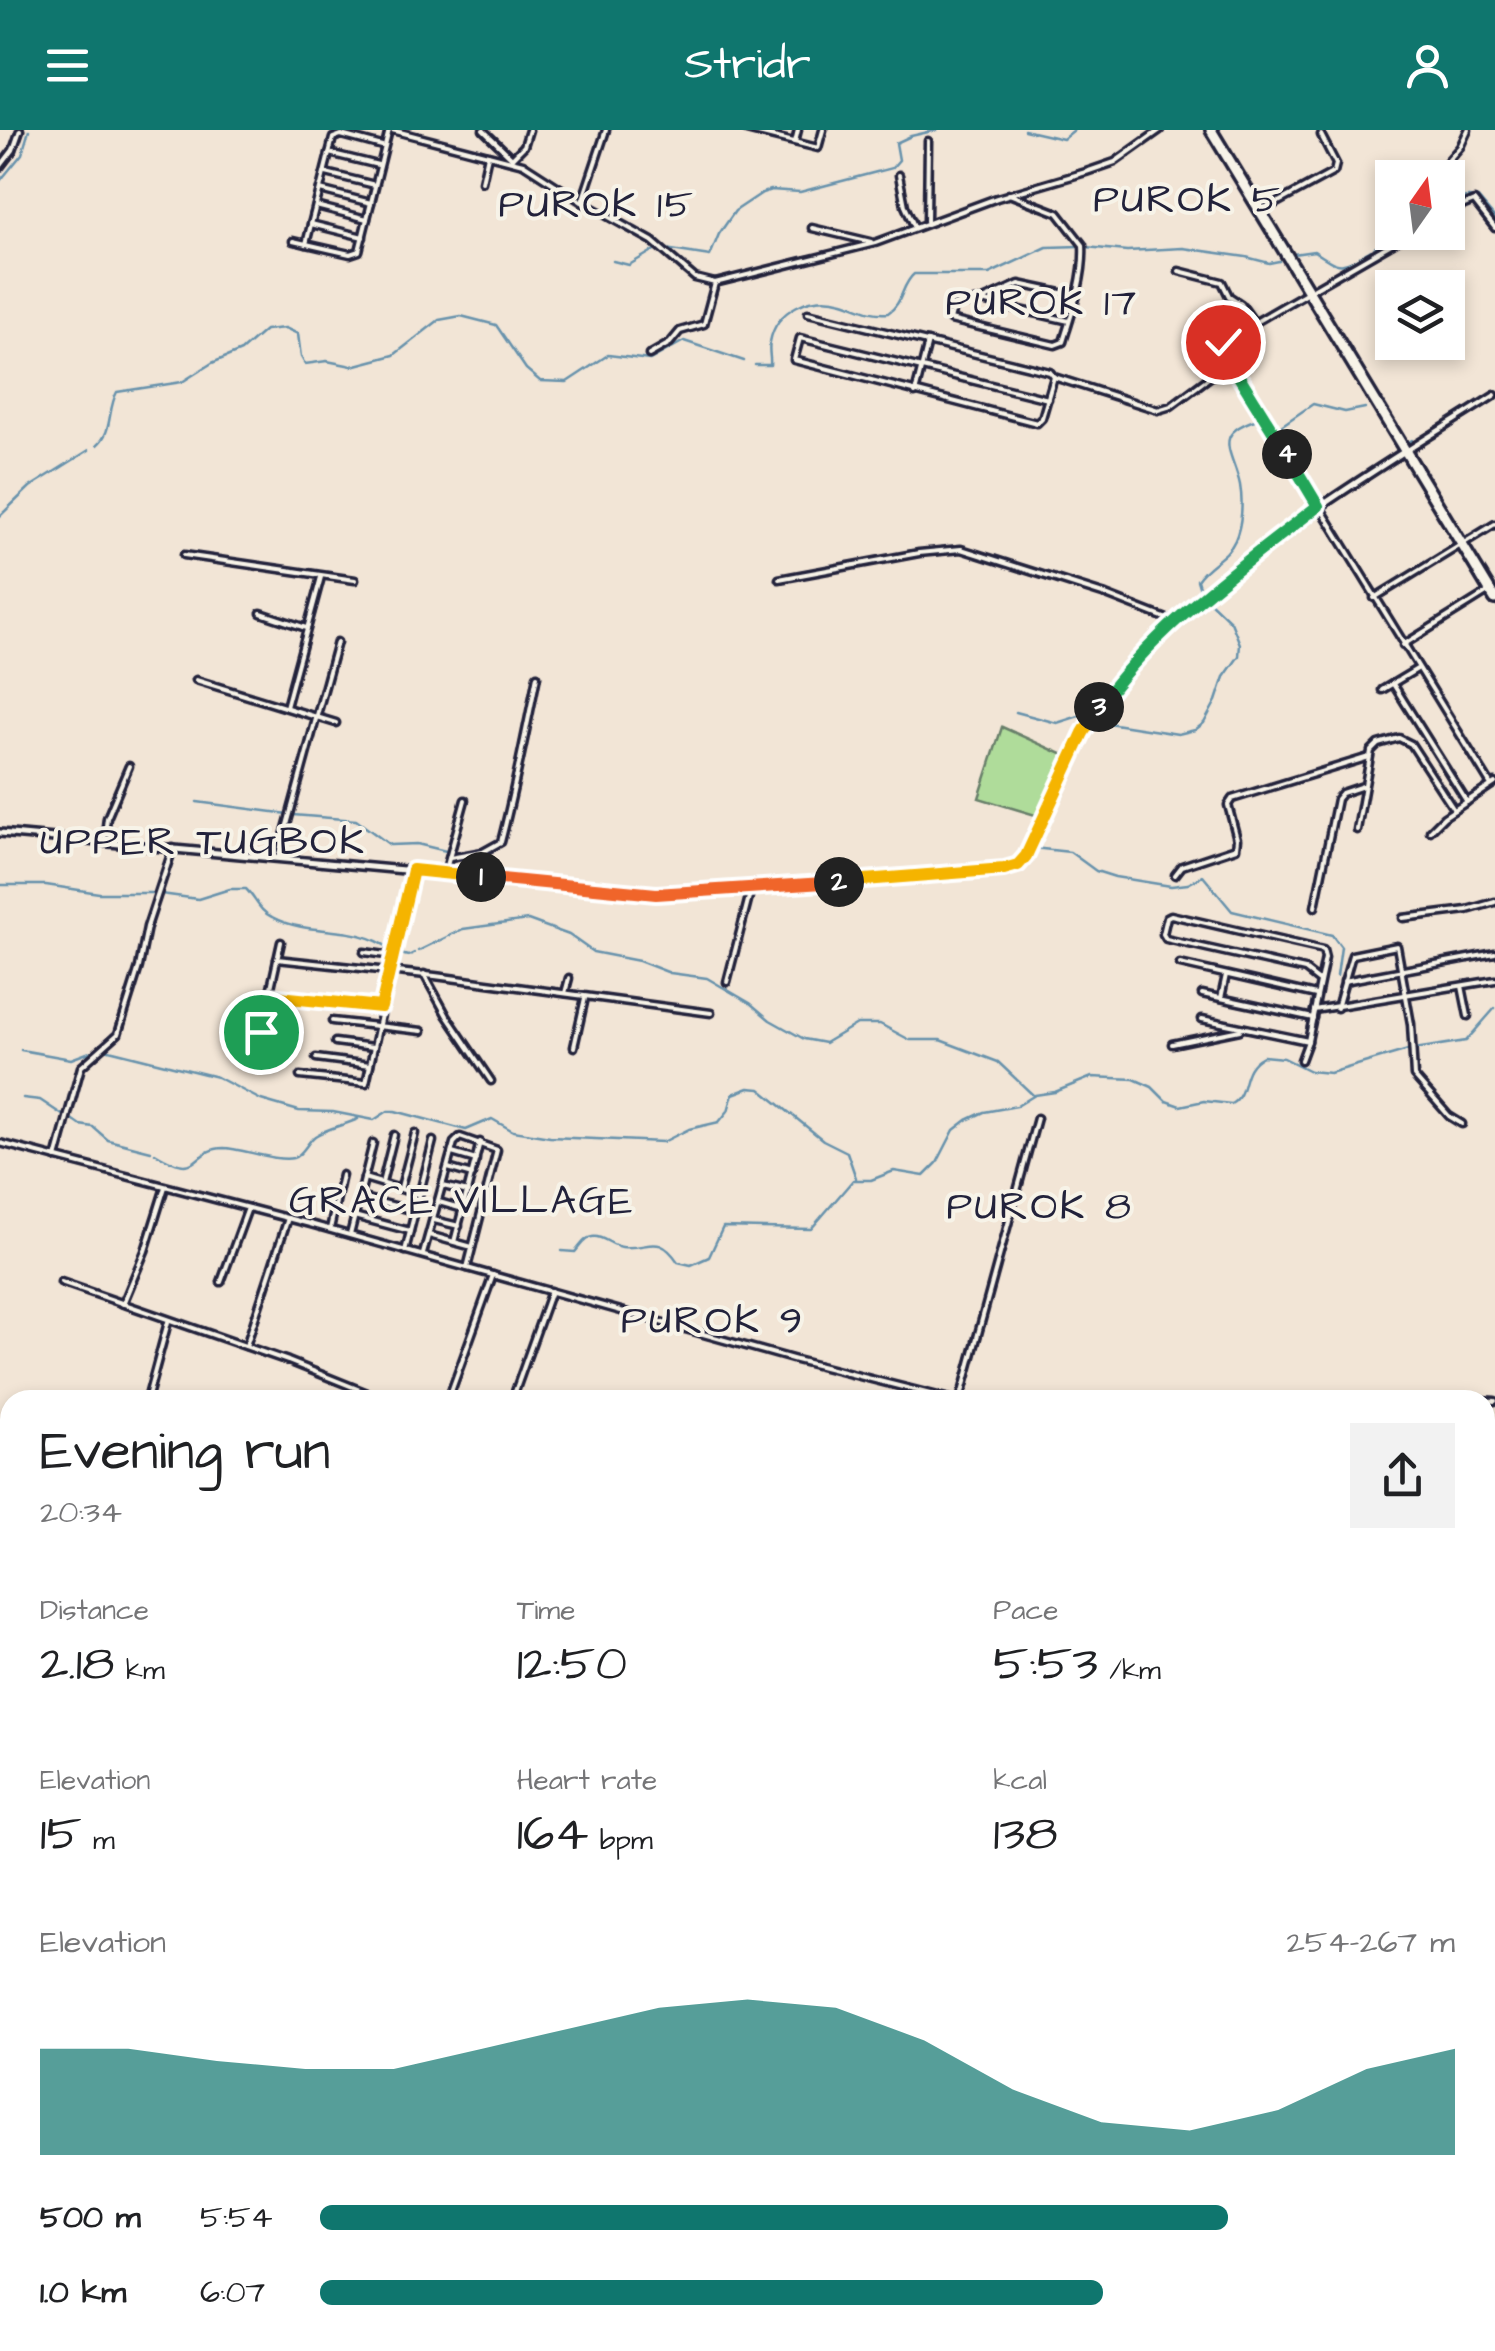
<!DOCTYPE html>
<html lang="en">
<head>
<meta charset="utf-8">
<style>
  body { margin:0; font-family:"Architects Daughter",sans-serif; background:#f2f2f2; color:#202124; height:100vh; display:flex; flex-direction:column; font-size:38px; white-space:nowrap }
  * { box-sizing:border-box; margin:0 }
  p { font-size:32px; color:#757577 }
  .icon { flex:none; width:55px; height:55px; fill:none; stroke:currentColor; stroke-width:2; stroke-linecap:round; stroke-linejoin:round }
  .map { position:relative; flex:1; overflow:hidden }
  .panel { position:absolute; left:0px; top:1260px; width:1495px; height:962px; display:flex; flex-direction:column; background:#fff; border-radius:30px 30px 0 0; box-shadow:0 5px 15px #0003 }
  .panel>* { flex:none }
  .needle { width:65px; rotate:14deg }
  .controls { position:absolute; left:1375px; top:30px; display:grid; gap:20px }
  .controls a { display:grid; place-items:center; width:90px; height:90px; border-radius:0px; background:#fff; box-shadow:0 5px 15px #0003; font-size:50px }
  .pin { position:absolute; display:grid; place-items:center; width:85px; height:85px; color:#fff; margin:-42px; border:5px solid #fff; border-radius:50%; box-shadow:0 2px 10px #0007 }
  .km { position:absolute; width:50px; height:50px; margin:-25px; border-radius:50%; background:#222; color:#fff; font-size:28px; line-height:50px; text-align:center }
  .round { display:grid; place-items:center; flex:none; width:105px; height:105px; border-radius:0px; background:#f2f2f2 }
  .head { display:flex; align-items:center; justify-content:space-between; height:170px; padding:0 40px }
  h1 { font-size:55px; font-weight:600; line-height:75px }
  .figures { display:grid; grid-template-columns:repeat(3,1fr); gap:15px; height:170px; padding:10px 40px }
  .figures div { display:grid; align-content:center }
  .figures b { font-size:50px; font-weight:600 }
  .figures small { font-size:28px; font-weight:400 }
  .figures p { font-size:28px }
  .chart { height:280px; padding:20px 40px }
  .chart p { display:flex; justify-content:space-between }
  .chart svg { width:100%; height:180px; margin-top:10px; fill:#0f766e; opacity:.7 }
  ul { padding:0 40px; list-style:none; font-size:32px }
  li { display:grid; grid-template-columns:160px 120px 1fr; align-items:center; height:75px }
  li i { height:25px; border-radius:12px; background:#0f766e }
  header { display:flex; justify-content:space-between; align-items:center; height:130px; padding:0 40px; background:#0f766e; color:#fff; font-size:45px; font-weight:600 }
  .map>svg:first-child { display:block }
</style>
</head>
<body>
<header><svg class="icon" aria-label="menu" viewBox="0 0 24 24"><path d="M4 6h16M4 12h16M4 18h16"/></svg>Stridr<svg class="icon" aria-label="person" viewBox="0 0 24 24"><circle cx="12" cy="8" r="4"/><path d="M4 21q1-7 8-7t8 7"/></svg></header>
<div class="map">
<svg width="1495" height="2221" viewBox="0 0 1495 2221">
  <rect width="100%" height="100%" fill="#f2e5d6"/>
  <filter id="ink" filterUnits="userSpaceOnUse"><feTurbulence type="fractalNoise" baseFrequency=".01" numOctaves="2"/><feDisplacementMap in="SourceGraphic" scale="20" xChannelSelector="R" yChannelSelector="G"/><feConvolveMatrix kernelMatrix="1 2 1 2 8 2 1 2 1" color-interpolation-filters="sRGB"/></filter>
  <g filter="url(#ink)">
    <polygon fill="#afdc9a" stroke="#687f6a" stroke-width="2.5" points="1002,597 1066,626 1042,687 979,668"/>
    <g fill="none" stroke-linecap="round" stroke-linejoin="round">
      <g stroke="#6792ac" stroke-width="2.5">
        <polyline points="1024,0 1063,9 1074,0"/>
        <polyline points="0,51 22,24 29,0"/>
        <polyline points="1468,67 1478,68 1495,88"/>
        <polyline points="1448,78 1465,68"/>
        <polyline points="1086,117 1127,121 1183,118 1246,127 1269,133 1279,131"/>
        <polyline points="1374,118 1403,102"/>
        <polyline points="665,119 710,126 719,104 735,81 762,63 771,60 800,62 892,38 899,30 896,13 911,6 937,0"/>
        <path d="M1293,124L1314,121C1342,140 1342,138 1371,120"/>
        <polyline points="613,131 629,135 656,119"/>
        <path d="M755,235H770C771,228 768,220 770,212C776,179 811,163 843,172C859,177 871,185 888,183C903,174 901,155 914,144H989L1047,117L1080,116"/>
        <polyline points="1267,287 1278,298 1313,274 1345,282 1365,278"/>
        <polyline points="1409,312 1412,310"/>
        <path d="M97,315C113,302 107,280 117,262L182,252L212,233L241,221L265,200L285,198L298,204L301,227L305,234L327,231L352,236L394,225L439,190L461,186L496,195L526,239L540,251L567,252L608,225L650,230L684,211L744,231"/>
        <polyline points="0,386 30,357 89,320"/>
        <path d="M1201,463L1197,450C1207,434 1228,427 1235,410C1242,394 1243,372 1240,355C1233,321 1209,303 1261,288"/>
        <polyline points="1016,582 1057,593 1079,586 1089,587"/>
        <polyline points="1095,591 1178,604 1195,600 1204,593 1216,571 1224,547 1239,526 1240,514 1231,492 1207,469"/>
        <polyline points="197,672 288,684"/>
        <polyline points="293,685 356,690 390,715 417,714 450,722"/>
        <polyline points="1033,718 1070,722 1096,741 1115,747 1171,756 1188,754 1203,746 1232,781 1332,805 1341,817 1337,846"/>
        <polyline points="462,728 477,739 505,747"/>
        <polyline points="0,755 46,755 99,763 155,763"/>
        <path d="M161,764L198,769L230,759H246C256,769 259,781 272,787C312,808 354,792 392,820"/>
        <polyline points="418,821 463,799 528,790 569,805 593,822 639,831 670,843 707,848 750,873 770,890 804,909 825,913 857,894 880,894 910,910 940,910 998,932 1033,965"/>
        <polyline points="397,823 408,826 414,823"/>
        <polyline points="105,919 217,947 261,970 299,981 333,982 374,990 388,981 395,981 466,1000 492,989 513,1001 550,1007 663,1012 689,999 719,992 728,981 733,964 749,958 760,959 823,1010 847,1022 856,1048"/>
        <polyline points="21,920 71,929 98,919"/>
        <polyline points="23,968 40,970 64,986"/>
        <polyline points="70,988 80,995 93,997 108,1010 151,1021"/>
        <path d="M155,1023C203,1052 189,1019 224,1018C240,1018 277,1032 293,1028C303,1025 307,1012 315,1006C327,998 345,995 358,989"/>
        <path d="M562,1121L575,1122C580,1117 584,1108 592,1107C603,1105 611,1116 622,1117C649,1120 658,1102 678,1132L691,1135L709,1127L723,1097L811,1099L853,1050H871L894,1041L924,1046L937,1033L954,1000L967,990L984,982L1017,976L1035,965L1055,962L1092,947L1134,949L1152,957L1166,971L1180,976L1204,971L1231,974C1250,963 1238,939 1263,926L1284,928L1310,941L1330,943L1408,920L1466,911L1495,878"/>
        <polyline points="0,1492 10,1500"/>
        <polyline points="1485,1623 1495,1627"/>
        <polyline points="0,1680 10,1678"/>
        <polyline points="1485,1959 1495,1966"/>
        <polyline points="0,2071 10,2073"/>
        <polyline points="0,2088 10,2091"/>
        <polyline points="1485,2098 1495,2105"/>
        <polyline points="502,2212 538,2221"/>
        <polyline points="575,2212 609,2221"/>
        <polyline points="972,2212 1003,2221"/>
        <polyline points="1406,2212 1425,2221"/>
        <polyline points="861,2213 861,2212"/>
        <polyline points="861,2221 861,2220"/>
      </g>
      <defs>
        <g id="minor">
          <polyline points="392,0 523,34 582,72 652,111 695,148 715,153 875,113 997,68 1086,42 1115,32 1160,0"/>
          <polyline points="483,0 512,28"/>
          <polyline points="746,0 818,18 823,0"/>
          <polyline points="795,12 798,0"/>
          <polyline points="329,23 378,35"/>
          <polyline points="512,28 524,16 529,0"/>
          <polyline points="0,37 13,20 20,0"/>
          <polyline points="326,43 375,55"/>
          <polyline points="899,45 905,76 915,98"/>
          <polyline points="1433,48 1460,17 1468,0"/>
          <polyline points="482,52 488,25"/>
          <polyline points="320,60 371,73"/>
          <path d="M1009,64L1058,83L1083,115C1085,146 1072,183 1063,212L1055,215L950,190L954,175L981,171L1019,154L1075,166"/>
          <polyline points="582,72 606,0"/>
          <polyline points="316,76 367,89"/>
          <polyline points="1260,82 1334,42 1336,34 1321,5"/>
          <polyline points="1448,82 1474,71 1495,98"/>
          <polyline points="927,91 928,11"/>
          <polyline points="311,94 363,107"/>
          <polyline points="812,98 871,112"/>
          <polyline points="1412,102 1228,208 1223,219 1491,655"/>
          <polyline points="293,111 350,124 359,121 389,0"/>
          <polyline points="306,114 333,8 341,5 382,16"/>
          <polyline points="1179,141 1222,152 1229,166 1241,174 1253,191"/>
          <polyline points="981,171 1069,191"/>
          <polyline points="808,183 1050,242 1054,247 1158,280 1171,276 1230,232"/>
          <polyline points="649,225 670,213 680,201 704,194 715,153"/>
          <polyline points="915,263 928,212"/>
          <polyline points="1048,269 800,208 794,230 1037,293 1042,288 1054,247"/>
          <polyline points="1406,321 1495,265"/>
          <polyline points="184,425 355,450"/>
          <polyline points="779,449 919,423 961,419 1106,465 1175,492"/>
          <polyline points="1374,468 1495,394"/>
          <polyline points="261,483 306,498"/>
          <polyline points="1403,515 1488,462"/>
          <polyline points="196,550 336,593"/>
          <polyline points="1393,554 1467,672"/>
          <polyline points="1382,560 1417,539"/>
          <polyline points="286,577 321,447"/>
          <polyline points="1357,700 1371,621 1378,614 1399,608 1411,614 1454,680"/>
          <polyline points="1430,701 1444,687 1495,653"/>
          <polyline points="104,712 107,688 129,636"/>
          <polyline points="278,728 337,512"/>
          <path d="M450,728L483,722L501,712C515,658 526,602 537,546"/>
          <polyline points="445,743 465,670"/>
          <polyline points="1175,745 1182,736 1236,718 1237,709 1228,675 1232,669 1369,627"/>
          <polyline points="1315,777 1337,669 1342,663 1363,656"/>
          <polyline points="1403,788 1467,780 1495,772"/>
          <polyline points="364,822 393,826"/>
          <polyline points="277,829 435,846 711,883"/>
          <polyline points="1180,834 1316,865"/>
          <polyline points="424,844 447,886 491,951"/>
          <polyline points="1344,851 1495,823"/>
          <polyline points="727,852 751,759"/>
          <polyline points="1462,856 1468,886"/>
          <polyline points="565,863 569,848"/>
          <polyline points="1202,864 1313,888"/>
          <polyline points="269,866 381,877"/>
          <polyline points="1221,868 1226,845"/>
          <polyline points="1337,878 1352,825 1397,816 1411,894 1414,946 1449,986 1462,994"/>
          <polyline points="1314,880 1495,850"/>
          <polyline points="1202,889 1308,911"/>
          <polyline points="332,891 422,901"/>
          <polyline points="335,912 373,917"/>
          <polyline points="1172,914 1240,900"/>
          <polyline points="574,917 585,868"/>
          <polyline points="257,921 281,812"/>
          <polyline points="316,928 370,935"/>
          <polyline points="1301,930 1308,911 1325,828 1323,820 1171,785 1167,787 1163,804 1166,809 1305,840 1319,851"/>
          <polyline points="300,946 366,953 413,740"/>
          <polyline points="0,1013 310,1094 796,1230 954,1270"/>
          <polyline points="452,1023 476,1030"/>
          <polyline points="56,1028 81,937 118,904 139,837 147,797 173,718"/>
          <polyline points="448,1038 472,1045"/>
          <polyline points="364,1048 417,1064"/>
          <polyline points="382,1053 394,1005"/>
          <polyline points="443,1056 468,1062"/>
          <polyline points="401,1057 415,1003"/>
          <polyline points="359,1067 415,1081"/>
          <polyline points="439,1072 463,1079"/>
          <polyline points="354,1086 410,1101"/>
          <polyline points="434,1090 459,1096"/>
          <polyline points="330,1099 342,1045"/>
          <polyline points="350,1105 373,1013"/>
          <polyline points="429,1105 472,1117"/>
          <polyline points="454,1112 480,1012"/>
          <polyline points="405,1121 433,1011"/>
          <polyline points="423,1124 454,1013 460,1007 497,1020 467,1138"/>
          <polyline points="61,1152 288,1231 385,1270"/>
          <polyline points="221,1152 248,1078"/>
          <polyline points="123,1174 145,1121 165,1057"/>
          <polyline points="246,1216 288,1088"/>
          <polyline points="147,1270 168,1192"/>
          <polyline points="448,1270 493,1145"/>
          <polyline points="512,1270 551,1161"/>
          <polyline points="960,1270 1037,988"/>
          <polyline points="1478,1270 1495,1271"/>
          <polyline points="1485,1330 1495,1333"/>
          <polyline points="1485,1431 1486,1428"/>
          <polyline points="1485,1499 1495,1504"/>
          <polyline points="1485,1760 1495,1766"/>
          <polyline points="0,1932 10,1935"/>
          <polyline points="0,1936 10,1939"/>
          <polyline points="1485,2147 1495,2152"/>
          <polyline points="985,2212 1016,2221"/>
          <polyline points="1364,2212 1410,2221"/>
          <polyline points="1428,2221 1430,2212"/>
        </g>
        <g id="tertiary">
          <path d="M0,703L656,763L1012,737L1026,727C1050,679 1067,626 1096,582C1167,475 1299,389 1405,321"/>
          <polyline points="1485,2049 1495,2050"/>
          <polyline points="0,2077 10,2080"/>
          <polyline points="0,2081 10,2084"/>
          <polyline points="533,2212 567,2221"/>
          <polyline points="549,2212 583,2221"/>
          <polyline points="1173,2212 1176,2221"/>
        </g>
        <polyline id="trunk" points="1211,0 1495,469"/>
      </defs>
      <use href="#minor" stroke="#22223b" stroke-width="11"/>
      <use href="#tertiary" stroke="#22223b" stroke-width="12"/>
      <use href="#trunk" stroke="#22223b" stroke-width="16"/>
      <use href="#minor" stroke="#f7f3e8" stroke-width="4"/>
      <use href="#tertiary" stroke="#f7f3e8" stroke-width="5"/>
      <use href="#trunk" stroke="#f7f3e8" stroke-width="9"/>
    </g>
  </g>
  <g fill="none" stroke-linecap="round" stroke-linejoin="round" filter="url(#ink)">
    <defs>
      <polyline id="split-1" points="261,902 269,866 381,877 413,740 481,747"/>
      <polyline id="split-2" points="481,747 656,764 839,752"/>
      <polyline id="split-3" points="839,752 1004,739 1018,735 1026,726 1083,603 1099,577"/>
      <path id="split-4" d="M1099,577C1156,495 1241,437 1318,376L1287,324"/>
      <polyline id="split-5" points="1223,212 1227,227 1287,324"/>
    </defs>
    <use href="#split-1" stroke="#fff" stroke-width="20"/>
    <use href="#split-2" stroke="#fff" stroke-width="20"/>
    <use href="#split-3" stroke="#fff" stroke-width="20"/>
    <use href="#split-4" stroke="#fff" stroke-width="20"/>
    <use href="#split-5" stroke="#fff" stroke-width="20"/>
    <use href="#split-1" stroke="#f5b400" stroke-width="12"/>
    <use href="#split-2" stroke="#f0652b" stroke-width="12"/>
    <use href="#split-3" stroke="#f5b400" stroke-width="12"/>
    <use href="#split-4" stroke="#22a559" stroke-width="12"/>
    <use href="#split-5" stroke="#22a559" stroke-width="12"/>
  </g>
  <g text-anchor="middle" stroke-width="8" stroke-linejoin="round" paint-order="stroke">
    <g font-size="40" letter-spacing="2.5" fill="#22223b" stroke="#f7f3e8">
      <text x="1188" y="82">PUROK 5</text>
      <text x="597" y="87">PUROK 15</text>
      <text x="1042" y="185">PUROK 17</text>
      <text x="203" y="724">UPPER TUGBOK</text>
      <text x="462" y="1083">GRACE VILLAGE</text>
      <text x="1040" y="1089">PUROK 8</text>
      <text x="713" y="1203">PUROK 9</text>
    </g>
  </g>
</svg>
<div class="controls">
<a><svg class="needle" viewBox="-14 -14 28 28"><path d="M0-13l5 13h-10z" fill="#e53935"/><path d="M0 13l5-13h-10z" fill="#757577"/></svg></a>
<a><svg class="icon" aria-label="layers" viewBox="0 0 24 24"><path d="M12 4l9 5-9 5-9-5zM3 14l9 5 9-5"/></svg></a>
</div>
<div class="pin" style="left:261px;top:902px;background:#1e9e55"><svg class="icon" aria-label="arrive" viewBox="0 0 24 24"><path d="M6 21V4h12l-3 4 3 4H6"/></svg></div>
<div class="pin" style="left:1223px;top:212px;background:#d93025"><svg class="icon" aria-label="check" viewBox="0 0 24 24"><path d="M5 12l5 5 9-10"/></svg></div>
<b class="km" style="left:481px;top:747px">1</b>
<b class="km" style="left:839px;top:752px">2</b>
<b class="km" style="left:1099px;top:577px">3</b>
<b class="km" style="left:1287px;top:324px">4</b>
<section class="panel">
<div class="head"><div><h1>Evening run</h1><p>20:34</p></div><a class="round"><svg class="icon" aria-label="share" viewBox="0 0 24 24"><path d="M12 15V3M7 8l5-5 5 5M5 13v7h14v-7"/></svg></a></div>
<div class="figures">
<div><p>Distance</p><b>2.18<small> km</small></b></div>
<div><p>Time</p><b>12:50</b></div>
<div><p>Pace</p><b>5:53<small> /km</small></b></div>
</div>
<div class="figures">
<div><p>Elevation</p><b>15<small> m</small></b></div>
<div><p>Heart rate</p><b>164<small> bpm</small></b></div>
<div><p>kcal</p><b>138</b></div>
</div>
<div class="chart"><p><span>Elevation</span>254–267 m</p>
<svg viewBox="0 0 160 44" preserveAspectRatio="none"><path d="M0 44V18L10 18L20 21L30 23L40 23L50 18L60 13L70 8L80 6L90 8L100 16L110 28L120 36L130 38L140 33L150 23L160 18V44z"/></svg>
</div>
<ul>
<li><b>500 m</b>5:54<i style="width:80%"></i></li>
<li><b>1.0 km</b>6:07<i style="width:69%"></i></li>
</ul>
</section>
</div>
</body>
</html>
